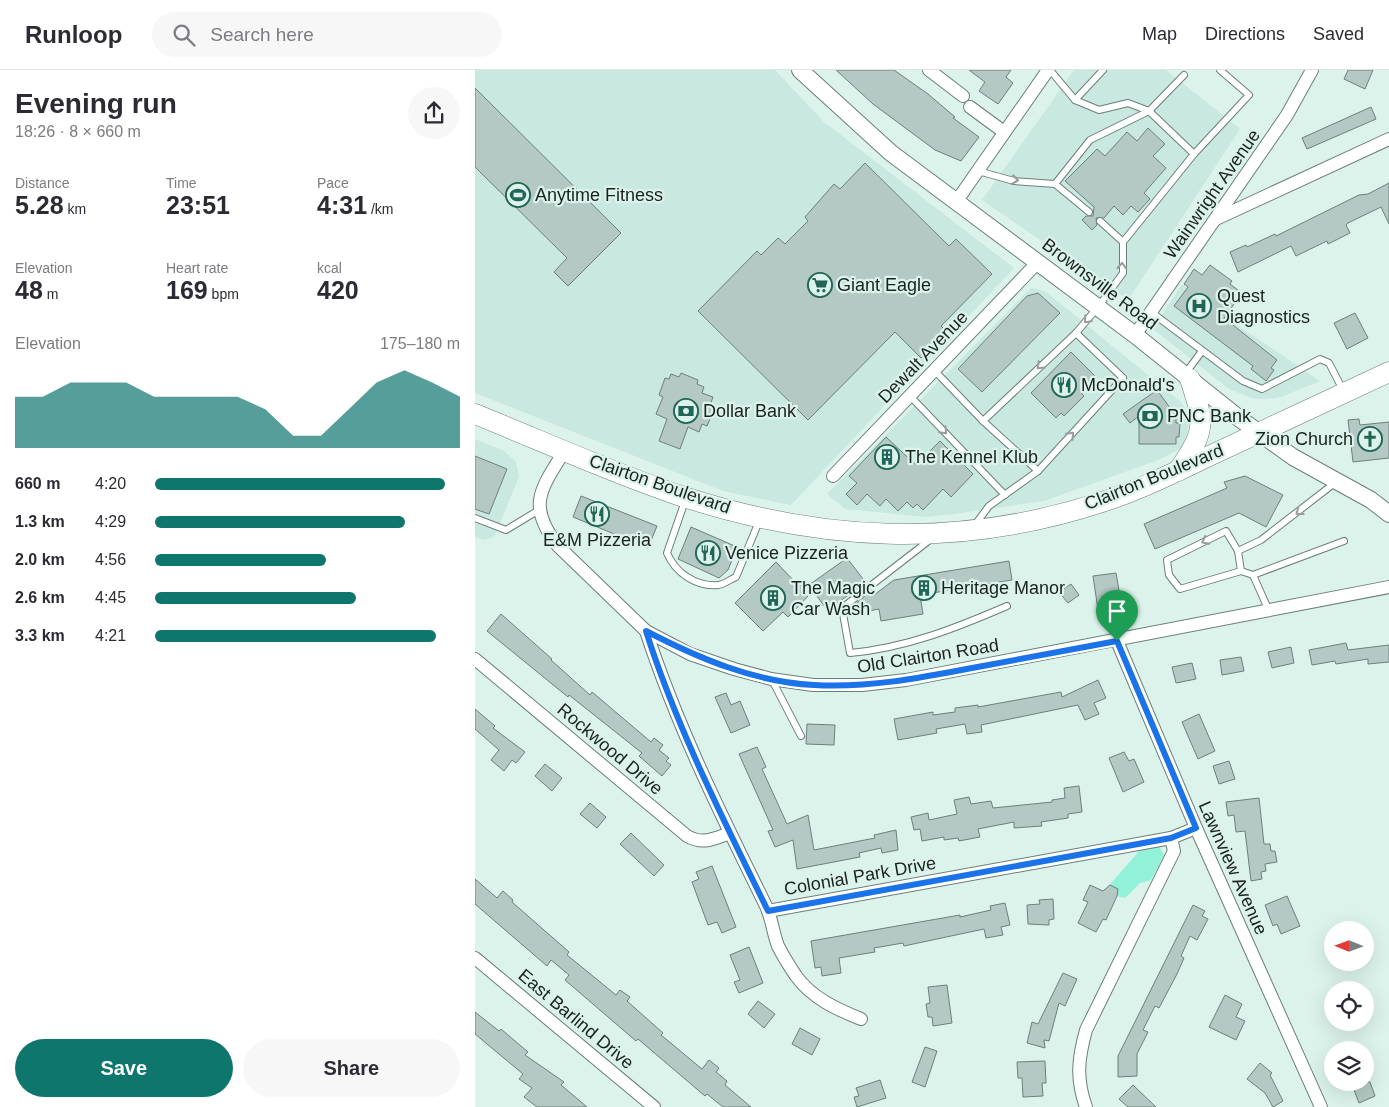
<!DOCTYPE html>
<html lang="en">
<head>
<meta charset="utf-8">
<style>
  body { margin:0; font-family:Helvetica,sans-serif; background:#f7f7f7; color:#2b2b33; height:100vh; display:flex; flex-direction:column; font-size:19px; white-space:nowrap }
  * { box-sizing:border-box; margin:0 }
  p { font-size:16px; color:#7c7c81 }
  .icon { flex:none; width:28px; height:28px; fill:none; stroke:currentColor; stroke-width:2; stroke-linecap:round; stroke-linejoin:round }
  .map { position:relative; flex:1; overflow:hidden }
  .panel { display:flex; flex-direction:column; background:#fff; width:475px }
  .panel>* { flex:none }
  .needle { width:32px; rotate:271deg }
  .tools { position:absolute; left:849px; top:851px; display:grid; gap:10px }
  .tools a { display:grid; place-items:center; width:50px; height:50px; border-radius:50%; background:#fff; box-shadow:0 5px 20px #0002; font-size:25px }
  .pin { position:absolute; display:grid; place-items:center; width:42px; height:42px; color:#fff; margin:-51px -21px; border-radius:50% 50% 50% 0; rotate:-45deg; box-shadow:0 0 5px #0007 }
  .pin .icon { rotate:45deg }
  .round { display:grid; place-items:center; flex:none; width:52px; height:52px; border-radius:26px; background:#f7f7f7 }
  .headline { display:flex; align-items:center; justify-content:space-between; height:85px; padding:0 15px }
  h1 { font-size:28px; font-weight:600; line-height:38px }
  .metrics { display:grid; grid-template-columns:repeat(3,1fr); gap:8px; height:85px; padding:5px 15px }
  .metrics div { display:grid; align-content:center }
  .metrics b { font-size:25px; font-weight:600 }
  .metrics small { font-size:14px; font-weight:400 }
  .metrics p { font-size:14px }
  .chart { height:140px; padding:10px 15px }
  .chart p { display:flex; justify-content:space-between }
  .chart svg { width:100%; height:90px; margin-top:5px; fill:#0f766e; opacity:.7 }
  .action { display:flex; gap:10px; margin-top:auto; padding:10px 15px }
  .action a { flex:1; height:58px; border-radius:30px; background:#0f766e; color:#fff; font-size:20px; font-weight:600; line-height:58px; text-align:center }
  .action a+a { background:#f7f7f7; color:#2b2b33 }
  ul { padding:0 15px; list-style:none; font-size:16px }
  li { display:grid; grid-template-columns:80px 60px 1fr; align-items:center; height:38px }
  li i { height:12px; border-radius:6px; background:#0f766e }
  header { display:flex; align-items:center; gap:30px; box-sizing:border-box; height:70px; padding:0 25px; background:#fff; border-bottom:1px solid #e1e1e2 }
  header strong { font-size:24px }
  nav { display:flex; gap:28px; margin-inline-start:auto; font-size:18px }
  .search { width:350px; height:45px; background:#f7f7f7; display:flex; align-items:center; gap:12px; box-sizing:border-box; padding:0 18px; border-radius:28px; color:#7c7c81; font-size:19px }
  main { display:flex; flex:1; min-height:0 }
  .map>svg:first-child { display:block }
</style>
</head>
<body>
<header>
<strong>Runloop</strong>
<div class="search"><svg class="icon" aria-label="search" viewBox="0 0 24 24"><circle cx="10" cy="10" r="6"/><path d="M15 15l6 6"/></svg>Search here</div>
<nav><a>Map</a><a>Directions</a><a>Saved</a></nav>
</header>
<main>
<section class="panel">
<div class="headline"><div><h1>Evening run</h1><p>18:26 · 8 × 660 m</p></div><a class="round"><svg class="icon" aria-label="share" viewBox="0 0 24 24"><path d="M12 15V3M7 8l5-5 5 5M5 13v7h14v-7"/></svg></a></div>
<div class="metrics">
<div><p>Distance</p><b>5.28<small> km</small></b></div>
<div><p>Time</p><b>23:51</b></div>
<div><p>Pace</p><b>4:31<small> /km</small></b></div>
</div>
<div class="metrics">
<div><p>Elevation</p><b>48<small> m</small></b></div>
<div><p>Heart rate</p><b>169<small> bpm</small></b></div>
<div><p>kcal</p><b>420</b></div>
</div>
<div class="chart"><p><span>Elevation</span>175–180 m</p>
<svg viewBox="0 0 160 44" preserveAspectRatio="none"><path d="M0 44V19L10 19L20 12L30 12L40 12L50 19L60 19L70 19L80 19L90 25L100 38L110 38L120 25L130 12L140 6L150 12L160 19V44z"/></svg>
</div>
<ul>
<li><b>660 m</b>4:20<i style="width:95%"></i></li>
<li><b>1.3 km</b>4:29<i style="width:82%"></i></li>
<li><b>2.0 km</b>4:56<i style="width:56%"></i></li>
<li><b>2.6 km</b>4:45<i style="width:66%"></i></li>
<li><b>3.3 km</b>4:21<i style="width:92%"></i></li>
</ul>
<div class="action"><a>Save</a><a>Share</a></div>
</section>
<div class="map">
<svg width="914" height="1037" viewBox="0 0 914 1037">
  <rect width="100%" height="100%" fill="#dcf3ec"/>
  <g fill="#c9e8df">
    <polygon points="0,0 300,0 349,52 539,198 316,435 248,421 0,323"/>
    <polygon points="599,0 691,0 765,59 653,230 507,130"/>
    <polygon points="707,214 755,250 845,311 806,327 790,329 777,328 754,319 678,259"/>
    <polygon points="556,218 570,221 706,332 714,344 713,360 708,377 686,389 569,431 479,444 451,447 370,439 352,424"/>
    <polygon points="0,369 29,381 41,392 44,407 19,467 8,470 0,467"/>
  </g>
  <polygon fill="#91f1d9" points="684,776 689,785 676,810 665,813 650,828 642,826 643,820 639,817 632,818 665,780 671,777"/>
  <g fill="#b4c9c3" stroke="#6c807b">
    <polygon points="361,0 419,0 453,24 480,47 478,48 504,67 486,91 460,80 398,34"/>
    <polygon points="494,0 536,0 531,7 538,13 523,34 504,21 510,12"/>
    <polygon points="873,0 898,0 890,19 869,9"/>
    <polygon points="0,18 146,163 93,216 79,202 92,188 0,97"/>
    <polygon points="896,37 901,49 832,79 827,68"/>
    <polygon points="673,58 690,74 678,86 691,98 669,123 675,129 663,142 656,136 648,145 639,136 629,148 621,148 622,155 617,160 607,150 611,146 618,146 619,137 590,111 622,79 630,86 652,62 662,71"/>
    <polygon points="390,93 474,176 481,169 517,204 466,256 472,262 446,288 420,262 333,350 223,241 282,181 286,185 303,168 310,174 333,151 330,147 359,114 365,119"/>
    <polygon points="914,113 914,154 906,137 873,153 871,155 875,163 853,174 852,171 821,186 816,176 763,202 755,182 771,175 772,177 800,164 801,166 884,125 893,124"/>
    <polygon points="735,195 757,211 755,214 767,223 749,248 802,290 796,298 799,300 791,311 776,299 778,296 699,236 713,217 709,214 719,199 727,205"/>
    <polygon points="563,223 585,243 507,322 483,299 552,226"/>
    <polygon points="880,243 893,268 872,279 859,253"/>
    <polygon points="596,282 621,307 606,323 609,326 589,346 586,343 581,348 556,323"/>
    <polygon points="206,303 223,310 222,314 229,317 227,323 238,327 235,335 240,337 232,356 227,354 224,362 213,357 205,379 184,371 192,349 181,344 188,327 184,325 190,308 194,309 196,304 204,307"/>
    <polygon points="682,320 701,346 701,353 705,353 704,367 701,367 701,374 664,374 664,346 655,353 648,344"/>
    <polygon points="884,349 885,355 914,352 914,388 878,392 873,350"/>
    <polygon points="411,367 441,395 465,371 498,404 476,427 468,419 448,440 442,434 438,438 432,432 423,441 411,429 405,436 392,424 382,435 371,424 382,413 374,406"/>
    <polygon points="0,386 32,399 14,444 0,439"/>
    <polygon points="770,406 808,425 791,457 764,443 680,479 669,454 752,418 749,412"/>
    <polygon points="106,426 182,456 173,478 98,447"/>
    <polygon points="216,457 262,477 253,500 244,508 203,489"/>
    <polygon points="372,488 391,513 352,540 334,515"/>
    <polygon points="534,491 537,510 445,525 448,544 406,551 404,539 378,544 377,537 396,521 399,525 419,510"/>
    <polygon points="301,492 320,512 322,509 336,523 313,547 308,542 288,561 260,533"/>
    <polygon points="641,503 647,538 623,540 618,506"/>
    <polygon points="596,514 604,525 593,533 584,522"/>
    <polygon points="26,544 77,589 76,590 115,625 117,622 176,672 179,668 188,675 184,680 194,688 191,691 196,695 187,706 164,686 167,683 94,625 93,627 12,561"/>
    <polygon points="871,573 873,580 914,575 914,592 893,594 893,589 861,594 860,591 837,595 834,580"/>
    <polygon points="816,577 819,593 797,598 793,582"/>
    <polygon points="766,587 769,601 747,605 745,590"/>
    <polygon points="717,593 721,609 701,613 697,597"/>
    <polygon points="623,610 631,628 619,633 624,644 610,650 603,635 506,655 507,662 492,664 490,654 461,659 462,663 423,670 419,649 458,642 458,645 480,642 480,638 503,635 503,637 586,622 587,627"/>
    <polygon points="251,623 256,635 265,631 275,655 256,663 240,627"/>
    <polygon points="0,639 20,656 18,658 50,682 41,693 37,690 29,701 16,690 24,680 0,659"/>
    <polygon points="724,644 740,681 723,689 707,652"/>
    <polygon points="332,654 360,655 359,675 331,674"/>
    <polygon points="282,677 291,697 287,699 312,754 333,745 339,780 400,768 399,765 421,760 423,780 407,783 406,778 384,783 385,787 322,799 318,770 300,777 293,761 298,760 264,684"/>
    <polygon points="649,682 654,691 659,689 669,712 648,722 634,688"/>
    <polygon points="754,691 760,709 744,714 738,696"/>
    <polygon points="70,694 87,708 77,721 60,706"/>
    <polygon points="604,716 607,742 593,744 593,748 566,752 567,756 539,758 539,752 503,759 505,767 484,771 483,768 469,770 469,767 447,771 445,759 439,760 436,747 453,743 454,750 482,744 479,730 494,727 496,734 516,731 518,738 577,732 577,730 590,728 589,718"/>
    <polygon points="784,728 789,774 795,774 796,781 800,781 802,792 790,794 791,801 786,802 787,809 776,811 770,761 761,762 759,745 753,746 751,732"/>
    <polygon points="115,733 131,747 122,758 105,744"/>
    <polygon points="156,763 189,795 179,806 145,774"/>
    <polygon points="237,796 261,857 247,863 242,852 233,855 217,812 224,809 221,802"/>
    <polygon points="0,809 22,828 28,821 38,830 37,832 94,882 92,885 141,925 145,920 155,927 152,931 188,963 186,965 227,999 234,990 244,998 241,1002 252,1011 250,1015 276,1037 248,1037 232,1024 230,1026 163,969 161,971 90,910 94,905 76,890 72,896 0,834"/>
    <polygon points="615,815 628,821 635,815 643,819 642,826 631,850 628,849 621,862 603,853 613,832 608,830"/>
    <polygon points="812,826 825,856 806,864 802,854 798,856 790,835"/>
    <polygon points="578,829 579,849 574,850 574,855 553,854 552,835 565,834 564,830"/>
    <polygon points="530,833 535,855 526,857 528,865 511,868 509,859 429,876 428,873 399,878 400,882 364,888 366,903 347,906 346,897 340,898 336,871 485,845 485,847 516,840 515,836"/>
    <polygon points="718,835 730,841 727,846 733,849 722,870 715,866 706,886 709,888 702,904 684,938 680,936 668,960 673,962 662,984 662,1006 643,1007 643,986"/>
    <polygon points="274,877 288,913 264,923 259,912 265,910 255,885"/>
    <polygon points="588,903 602,909 590,936 584,933 574,971 569,970 570,978 552,973 557,952 563,954"/>
    <polygon points="472,915 477,953 458,956 457,947 453,947 451,934 455,933 453,917"/>
    <polygon points="750,925 767,934 761,947 770,951 761,970 734,957"/>
    <polygon points="283,931 300,944 289,958 273,944"/>
    <polygon points="0,942 24,961 26,959 53,982 50,985 89,1012 86,1015 112,1037 62,1037 49,1027 57,1018 44,1009 48,1004 0,964"/>
    <polygon points="325,958 345,969 337,985 317,974"/>
    <polygon points="450,977 462,981 450,1017 437,1012"/>
    <polygon points="570,991 571,1013 567,1013 568,1026 548,1027 547,1008 543,1008 542,992"/>
    <polygon points="785,993 797,1003 795,1005 808,1031 798,1037 790,1023 772,1009"/>
    <polygon points="405,1010 411,1028 382,1037 379,1027 384,1026 381,1018"/>
    <polygon points="876,1012 895,1012 900,1026 884,1033"/>
    <polygon points="658,1015 681,1037 653,1037 644,1029"/>
  </g>
  <g fill="none" stroke-linecap="round" stroke-linejoin="round">
    <defs>
      <g id="service">
        <polyline points="575,0 600,30 624,40 653,33 674,41 719,84 774,25 745,0"/>
        <polyline points="600,30 628,0"/>
        <polyline points="503,101 539,111 580,114"/>
        <polyline points="614,142 580,114 615,70 674,41 709,5"/>
        <polyline points="625,151 648,172"/>
        <polyline points="676,242 768,311 787,319 845,289 854,293 868,320"/>
        <polyline points="459,300 508,351 563,401"/>
        <polyline points="710,304 727,281"/>
        <polyline points="435,326 530,425"/>
        <polyline points="508,351 601,263 623,237 648,203 648,172 719,84"/>
        <path d="M210,431L192,483C200,502 220,517 243,515C248,515 256,509 261,507L285,449"/>
        <polyline points="0,448 31,460 64,440"/>
        <polyline points="499,456 514,436 563,401 648,308 601,263"/>
        <path d="M456,469L367,538L375,583C431,578 481,558 532,536"/>
        <polyline points="763,481 786,470 861,412"/>
        <polyline points="766,501 763,481 751,461 692,490 694,505 705,519 766,501 778,505"/>
        <polyline points="794,541 778,505 869,471"/>
        <polyline points="297,610 326,666"/>
      </g>
      <g id="minor">
        <polyline points="454,0 488,26"/>
        <polyline points="495,37 529,62"/>
        <polyline points="481,132 573,0"/>
        <polyline points="741,149 914,69"/>
        <polyline points="660,265 812,45 837,0"/>
        <path d="M90,380C66,419 51,435 83,476L171,561L215,584L259,599L296,609L338,615H387L431,610L914,517"/>
        <polyline points="358,406 563,192"/>
        <path d="M171,561C202,656 247,747 291,836C297,849 298,863 303,876C308,886 315,897 321,906C337,928 361,939 386,949"/>
        <polyline points="642,571 721,758 846,1037"/>
        <path d="M0,589L212,766C228,775 238,769 255,763"/>
        <polyline points="293,841 696,768 721,758"/>
        <polyline points="0,888 179,1037"/>
        <path d="M611,1037C601,1009 603,989 611,960L699,781L696,768"/>
      </g>
      <polyline id="secondary" points="325,0 416,83 660,265 765,349 818,387 896,430 914,444"/>
      <g id="trunk">
        <path d="M0,344C67,371 135,402 203,425C345,472 484,479 627,432C668,419 708,398 747,380C803,354 858,328 914,302"/>
        <path d="M703,401C731,360 730,355 715,309"/>
      </g>
    </defs>
    <use href="#service" stroke="#6b7f7a" stroke-width="8"/>
    <use href="#minor" stroke="#6b7f7a" stroke-width="14"/>
    <use href="#secondary" stroke="#6b7f7a" stroke-width="18"/>
    <use href="#trunk" stroke="#6b7f7a" stroke-width="21"/>
    <use href="#service" stroke="#fff" stroke-width="6"/>
    <use href="#minor" stroke="#fff" stroke-width="12"/>
    <use href="#secondary" stroke="#fff" stroke-width="16"/>
    <use href="#trunk" stroke="#fff" stroke-width="20"/>
  </g>
  <defs><path id="oneway-chevron" d="M-2-3.5L2.5 0L-2 3.5" fill="none" stroke-width="1.6" stroke-linecap="round" stroke-linejoin="round" transform="scale(1.25)"/></defs>
  <g stroke="#989c9a">
    <use href="#oneway-chevron" transform="translate(540 110) rotate(9)"/>
    <use href="#oneway-chevron" transform="translate(647 196) rotate(-87)"/>
    <use href="#oneway-chevron" transform="translate(612 250) rotate(131)"/>
    <use href="#oneway-chevron" transform="translate(565 296) rotate(136)"/>
    <use href="#oneway-chevron" transform="translate(469 361) rotate(46)"/>
    <use href="#oneway-chevron" transform="translate(596 365) rotate(-47)"/>
    <use href="#oneway-chevron" transform="translate(824 442) rotate(144)"/>
    <use href="#oneway-chevron" transform="translate(730 471) rotate(153)"/>
  </g>
  <g fill="none" stroke-linecap="round" stroke-linejoin="round">
    <defs>
      <path id="route" d="M171,561C223,588 279,612 339,615C393,618 445,608 497,598C546,589 594,580 642,571L721,758L696,768L293,841C249,751 201,656 171,561Z"/>
    </defs>
    <use href="#route" stroke="#fff" stroke-width="10"/>
    <use href="#route" stroke="#1a73e8" stroke-width="6"/>
  </g>
  <defs>
    <symbol id="stadium-ring" viewBox="-11 -11 22 22"><circle r="9.5" fill="#dcf3ec" stroke="#206556" stroke-width="1.5"/><path d="M0-5a6.5 5 0 1 0 0 10a6.5 5 0 1 0 0-10ZM-3.5-1.8h7v3.6h-7Z" fill="#206556"/></symbol>
    <symbol id="supermarket-ring" viewBox="-11 -11 22 22"><circle r="9.5" fill="#dcf3ec" stroke="#206556" stroke-width="1.5"/><path d="M-6-5.5h2.5l.6 2H6L4.5 2H-2.5L-4.4-4H-6ZM-1.5 3.2a1.3 1.3 0 1 0 .1 0ZM3 3.2a1.3 1.3 0 1 0 .1 0Z" fill="#206556"/></symbol>
    <symbol id="hospital-ring" viewBox="-11 -11 22 22"><circle r="9.5" fill="#dcf3ec" stroke="#206556" stroke-width="1.5"/><path d="M-5-5h3v3.5h4V-5h3V5h-3V1.5h-4V5h-3Z" fill="#206556"/></symbol>
    <symbol id="restaurant-ring" viewBox="-11 -11 22 22"><circle r="9.5" fill="#dcf3ec" stroke="#206556" stroke-width="1.5"/><path d="M-5-6h1v4h1v-4h1v4h1v-4h1v5L-1.5 .5V6h-2V.5L-5-1ZM5-6V6H3V1.5H1.5Q1.5-4 5-6Z" fill="#206556"/></symbol>
    <symbol id="bank-ring" viewBox="-11 -11 22 22"><circle r="9.5" fill="#dcf3ec" stroke="#206556" stroke-width="1.5"/><path d="M-6-4H6V4H-6ZM0-2.3a2.3 2.3 0 1 0 0 4.6a2.3 2.3 0 1 0 0-4.6Z" fill="#206556"/></symbol>
    <symbol id="church-ring" viewBox="-11 -11 22 22"><circle r="9.5" fill="#dcf3ec" stroke="#206556" stroke-width="1.5"/><path d="M-1.2-6h2.4v3.5h3.3v2.4h-3.3V6h-2.4V-.1h-3.3v-2.4h3.3Z" fill="#206556"/></symbol>
    <symbol id="building-ring" viewBox="-11 -11 22 22"><circle r="9.5" fill="#dcf3ec" stroke="#206556" stroke-width="1.5"/><path d="M-4-6H4V6H1V3H-1V6H-4ZM-2.5-4.3h1.7v1.8h-1.7ZM.8-4.3h1.7v1.8H.8ZM-2.5-1h1.7V.8h-1.7ZM.8-1h1.7V.8H.8Z" fill="#206556"/></symbol>
  </defs>
  <g fill-rule="evenodd">
    <use href="#stadium-ring" x="29" y="111" width="28" height="28"/>
    <use href="#supermarket-ring" x="331" y="201" width="28" height="28"/>
    <use href="#hospital-ring" x="710" y="222" width="28" height="28"/>
    <use href="#restaurant-ring" x="575" y="301" width="28" height="28"/>
    <use href="#bank-ring" x="197" y="327" width="28" height="28"/>
    <use href="#bank-ring" x="661" y="332" width="28" height="28"/>
    <use href="#church-ring" x="881" y="355" width="28" height="28"/>
    <use href="#building-ring" x="398" y="373" width="28" height="28"/>
    <use href="#restaurant-ring" x="108" y="430" width="28" height="28"/>
    <use href="#restaurant-ring" x="219" y="469" width="28" height="28"/>
    <use href="#building-ring" x="435" y="504" width="28" height="28"/>
    <use href="#building-ring" x="284" y="514" width="28" height="28"/>
  </g>
  <g text-anchor="middle" stroke-width="4.5" stroke-linejoin="round" paint-order="stroke">
    <g font-size="18" fill="#19221f" stroke="#dcf3ec">
      <text transform="translate(737 124) rotate(-55)" y="6">Wainwright Avenue</text>
      <text transform="translate(625 214) rotate(37)" y="6">Brownsville Road</text>
      <text transform="translate(448 287) rotate(-46)" y="6">Dewalt Avenue</text>
      <text transform="translate(679 407) rotate(-22)" y="6">Clairton Boulevard</text>
      <text transform="translate(185 414) rotate(19)" y="6">Clairton Boulevard</text>
      <text transform="translate(453 586) rotate(-9)" y="6">Old Clairton Road</text>
      <text transform="translate(135 679) rotate(40)" y="6">Rockwood Drive</text>
      <text transform="translate(758 798) rotate(66)" y="6">Lawnview Avenue</text>
      <text transform="translate(385 806) rotate(-10)" y="6">Colonial Park Drive</text>
      <text transform="translate(101 949) rotate(40)" y="6">East Barlind Drive</text>
    </g>
    <g font-size="18" fill="#19221f" stroke="#dcf3ec" text-anchor="start">
      <text x="60" y="131">Anytime Fitness</text>
      <text x="362" y="221">Giant Eagle</text>
      <text x="742" y="232">Quest<tspan x="742" dy="21">Diagnostics</tspan></text>
      <text x="606" y="321">McDonald's</text>
      <text x="228" y="347">Dollar Bank</text>
      <text x="692" y="352">PNC Bank</text>
      <text x="878" y="375" text-anchor="end">Zion Church</text>
      <text x="430" y="393">The Kennel Klub</text>
      <text x="122" y="476" text-anchor="middle">E&amp;M Pizzeria</text>
      <text x="250" y="489">Venice Pizzeria</text>
      <text x="316" y="524">The Magic<tspan x="316" dy="21">Car Wash</tspan></text>
      <text x="466" y="524">Heritage Manor</text>
    </g>
  </g>
</svg>
<div class="tools">
<a><svg class="needle" viewBox="-14 -14 28 28"><path d="M0-13l5 13h-10z" fill="#e53935"/><path d="M0 13l5-13h-10z" fill="#7c7c81"/></svg></a>
<a><svg class="icon" aria-label="locate" viewBox="0 0 24 24"><circle cx="12" cy="12" r="6"/><path d="M12 2v4M12 18v4M2 12h4M18 12h4"/></svg></a>
<a><svg class="icon" aria-label="layers" viewBox="0 0 24 24"><path d="M12 4l9 5-9 5-9-5zM3 14l9 5 9-5"/></svg></a>
</div>
<div class="pin" style="left:642px;top:571px;background:#1e9e55"><svg class="icon" aria-label="arrive" viewBox="0 0 24 24"><path d="M6 21V4h12l-3 4 3 4H6"/></svg></div>
</div>
</main>
</body>
</html>
